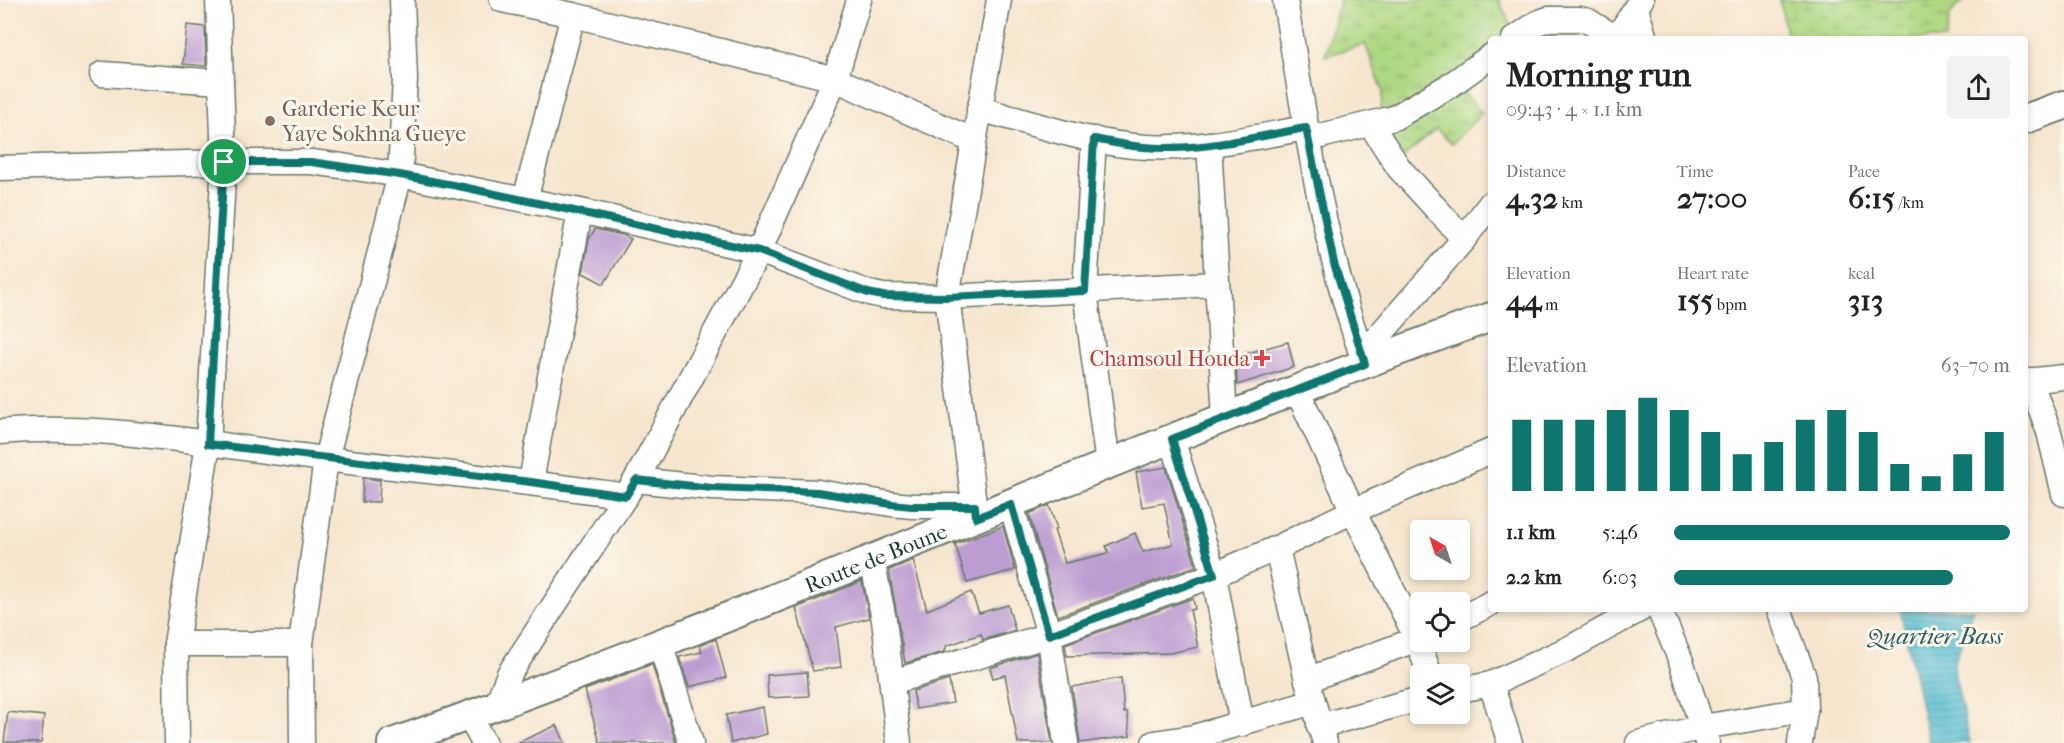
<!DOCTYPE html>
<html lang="en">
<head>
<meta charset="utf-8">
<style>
  body { margin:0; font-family:"IM FELL French Canon",serif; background:#f2f2f2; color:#222; height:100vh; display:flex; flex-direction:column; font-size:22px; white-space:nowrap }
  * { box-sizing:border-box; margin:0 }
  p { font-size:20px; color:#767676 }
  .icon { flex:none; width:33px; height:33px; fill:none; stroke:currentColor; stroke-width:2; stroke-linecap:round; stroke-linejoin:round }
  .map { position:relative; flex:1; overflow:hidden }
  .sheet { position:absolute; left:1488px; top:36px; width:540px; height:576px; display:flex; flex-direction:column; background:#fff; border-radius:6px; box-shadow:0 3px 9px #0003 }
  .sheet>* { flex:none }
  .needle { width:39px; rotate:321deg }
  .fabs { position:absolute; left:1410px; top:520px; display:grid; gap:12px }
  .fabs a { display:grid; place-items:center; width:60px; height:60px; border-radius:6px; background:#fff; box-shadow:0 3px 9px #0003; font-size:30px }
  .pin { position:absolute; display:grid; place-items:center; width:51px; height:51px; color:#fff; margin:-26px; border:3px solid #fff; border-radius:50%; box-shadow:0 2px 6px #0007 }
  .round { display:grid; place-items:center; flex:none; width:63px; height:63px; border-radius:6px; background:#f2f2f2 }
  .headline { display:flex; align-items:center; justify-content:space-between; height:102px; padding:0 18px }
  h1 { font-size:33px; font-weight:800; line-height:45px }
  .metrics { display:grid; grid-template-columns:repeat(3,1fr); gap:9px; height:102px; padding:6px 18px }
  .metrics div { display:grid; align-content:center }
  .metrics b { font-size:30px; font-weight:800 }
  .metrics small { font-size:16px; font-weight:400 }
  .metrics p { font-size:16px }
  .chart { height:168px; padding:12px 18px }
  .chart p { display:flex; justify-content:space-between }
  .chart svg { width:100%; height:108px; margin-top:6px; stroke:#0f766e; stroke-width:6 }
  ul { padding:0 18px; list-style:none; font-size:20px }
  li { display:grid; grid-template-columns:96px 72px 1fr; align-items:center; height:45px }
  li i { height:15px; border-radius:8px; background:#0f766e }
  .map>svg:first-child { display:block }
</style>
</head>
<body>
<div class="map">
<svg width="2064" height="743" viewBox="0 0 2064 743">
  <defs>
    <pattern id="wetland-marsh" width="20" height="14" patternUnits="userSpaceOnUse" patternTransform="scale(1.5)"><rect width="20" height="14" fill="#afd883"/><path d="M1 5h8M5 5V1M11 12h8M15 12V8" fill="none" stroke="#96ba72"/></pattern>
    <pattern id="water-rules" width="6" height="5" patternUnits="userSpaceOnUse" patternTransform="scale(1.5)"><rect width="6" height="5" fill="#56bed3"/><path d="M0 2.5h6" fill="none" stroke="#479cac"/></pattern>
  </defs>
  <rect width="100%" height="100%" fill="#fbf7ec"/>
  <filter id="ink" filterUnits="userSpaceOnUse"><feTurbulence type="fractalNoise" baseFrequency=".0167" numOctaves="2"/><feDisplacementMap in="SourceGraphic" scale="12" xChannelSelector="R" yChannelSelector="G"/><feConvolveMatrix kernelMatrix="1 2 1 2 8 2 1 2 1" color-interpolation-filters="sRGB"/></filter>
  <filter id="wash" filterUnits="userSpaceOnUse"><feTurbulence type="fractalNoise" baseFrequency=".008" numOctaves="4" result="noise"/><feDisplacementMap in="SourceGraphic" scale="24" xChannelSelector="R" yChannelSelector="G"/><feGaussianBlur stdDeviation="1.35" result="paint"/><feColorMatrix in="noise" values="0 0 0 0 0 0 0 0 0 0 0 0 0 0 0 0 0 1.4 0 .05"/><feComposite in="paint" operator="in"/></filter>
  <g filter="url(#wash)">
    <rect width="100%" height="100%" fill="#f6e6cf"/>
    <g fill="url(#wetland-marsh)" stroke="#678a5c" stroke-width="1.5">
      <polygon points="1340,0 1499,0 1511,26 1513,39 1491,39 1491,67 1463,92 1482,113 1452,144 1436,129 1404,157 1379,127 1383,91 1365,44 1325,56"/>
      <polygon points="1780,0 1965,0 1950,14 1946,39 1787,39"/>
    </g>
    <polygon fill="url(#water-rules)" stroke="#3a7e84" stroke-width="1.5" points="1900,609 1973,609 1954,664 1955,677 1970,743 1929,743"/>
    <g id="blocks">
      <g fill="#bb9dd2">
        <polygon points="187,25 205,27 206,66 183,64"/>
        <polygon points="595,229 623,235 631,239 604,284 583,273 589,239"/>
        <polygon points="1288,342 1294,367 1237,385 1236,356"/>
        <polygon points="1166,467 1196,566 1058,616 1029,514 1049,505 1057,529 1054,530 1065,563 1109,553 1106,546 1135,533 1143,552 1173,544 1164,503 1142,507 1136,472"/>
        <polygon points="363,478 380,480 379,502 362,502"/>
        <polygon points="1003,526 1015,570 967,583 955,544"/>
        <polygon points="913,560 927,610 971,592 979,613 1008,605 1015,630 983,640 981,634 946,646 946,649 944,652 905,663 889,570"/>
        <polygon points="862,581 869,618 836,627 841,667 813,671 796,608"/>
        <polygon points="1193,598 1195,609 1190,610 1198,647 1170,653 1067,656 1065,644"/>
        <polygon points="716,639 726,678 689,687 679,657 702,652 700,645"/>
        <polygon points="1037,653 1052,743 1018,743 1005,675 993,678 990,668"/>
        <polygon points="652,664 676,743 600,743 585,690"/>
        <polygon points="807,672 809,696 768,698 767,675"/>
        <polygon points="1121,678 1124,713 1127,712 1130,736 1080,743 1072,687"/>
        <polygon points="949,680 953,703 916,709 913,691"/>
        <polygon points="763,707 767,734 731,743 726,715"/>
        <polygon points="8,712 44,716 41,743 4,742"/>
        <polygon points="557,725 565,743 517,743"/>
      </g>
    </g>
  </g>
  <g filter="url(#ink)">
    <use href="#blocks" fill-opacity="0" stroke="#6a786a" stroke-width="1.5"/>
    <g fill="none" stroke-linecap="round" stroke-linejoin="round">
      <defs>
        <g id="minor">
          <polyline points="502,0 573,15 835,79 974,141"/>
          <path d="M1285,0C1305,122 1323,246 1365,364"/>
          <polyline points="1636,8 1645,39"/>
          <polyline points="1514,39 1537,23 1548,19 1580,19 1588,21 1616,38"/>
          <polyline points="1616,39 1641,0"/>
          <polyline points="102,74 221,82"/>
          <path d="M979,109C1033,123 1090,144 1146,147C1199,150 1254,137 1306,128"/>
          <polyline points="1371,125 1399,168 1464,239"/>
          <polyline points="1094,139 1085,291 1108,465"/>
          <polyline points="1308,139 1394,118 1452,84 1491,56"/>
          <polyline points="1209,144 1225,418"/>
          <polyline points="0,168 224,162 311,162 342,166 400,175 580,211 759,251 869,293 883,296 947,297 1216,284"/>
          <polyline points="525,200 573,15"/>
          <polyline points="1362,355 1464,239 1491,203"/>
          <polyline points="2030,380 2049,432 2064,494"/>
          <polyline points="2025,381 2064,377"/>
          <polyline points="1297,390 1353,511 1417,639 1430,675"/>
          <path d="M0,432C101,423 202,443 302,456C410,470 519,480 626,496"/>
          <polyline points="1172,439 1214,575 1242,724"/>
          <polyline points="636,480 712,488 818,492 891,504 912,506 975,506"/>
          <polyline points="531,482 580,211"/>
          <polyline points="1011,504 1049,635 1066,743"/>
          <polyline points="976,518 947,297 999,0"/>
          <polyline points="1277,548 1307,680 1325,743"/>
          <polyline points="872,559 884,620 899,743"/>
          <polyline points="1659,609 1681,661 1707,742"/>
          <polyline points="1779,609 1804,677 1805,710 1800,743"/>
          <polyline points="1460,619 1491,603"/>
          <polyline points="660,643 691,743"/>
          <polyline points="176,644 301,644"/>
          <polyline points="1307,680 1420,638"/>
          <polyline points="892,682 1049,635 1214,575 1277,548 1353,511 1491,451"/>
          <polyline points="1491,684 1510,743"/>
          <polyline points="1460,690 1491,684 1570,648 1641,609"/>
          <polyline points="497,704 509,674 636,480 759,251 835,79 859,0"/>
          <polyline points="469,716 484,743"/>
          <polyline points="1319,726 1420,699"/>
          <polyline points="177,743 176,644 208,444 224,162 218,0"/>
          <polyline points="302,743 301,644 326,459 400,175 405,79 402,0"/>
          <polyline points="1154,743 1194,737 1313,702"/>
          <polyline points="1638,743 1703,727 1805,710"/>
        </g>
        <g id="tertiary">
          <polyline points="2025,119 2064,105"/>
          <path id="s1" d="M392,743C763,613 1121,450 1491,317"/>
        </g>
      </defs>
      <use href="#minor" stroke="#6a786a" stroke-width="27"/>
      <use href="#tertiary" stroke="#6a786a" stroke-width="32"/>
      <use href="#minor" stroke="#fff" stroke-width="24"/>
      <use href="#tertiary" stroke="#fff" stroke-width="28"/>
    </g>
  </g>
  <g fill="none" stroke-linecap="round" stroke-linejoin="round" filter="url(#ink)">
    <defs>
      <path id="route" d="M1306,128L1334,263L1365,364L1172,439L1214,575L1049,635L1011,504L976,518L975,506H912L891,504L818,492L712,488L636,480L626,496L531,482L208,444L224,162H311L400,175L463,187L759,251L868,293L883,296L947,297L1085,291L1094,139C1110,142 1127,146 1144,147C1198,152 1254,137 1306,128Z"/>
    </defs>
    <use href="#route" stroke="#fff" stroke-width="12"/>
    <use href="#route" stroke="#0f766e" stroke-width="8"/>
  </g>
  <circle fill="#8d6e63" stroke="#fbf7ec" stroke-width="2" cx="270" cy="121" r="6"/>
  <path fill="#e0444e" stroke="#fbf7ec" stroke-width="2" d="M1259 349h6v6h6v6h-6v6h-6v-6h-6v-6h6z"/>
  <g text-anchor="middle" stroke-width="6" stroke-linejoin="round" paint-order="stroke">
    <g font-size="22" fill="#785e54" stroke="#fbf7ec" text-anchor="start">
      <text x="282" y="116">Garderie Keur<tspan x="282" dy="25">Yaye Sokhna Gueye</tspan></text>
    </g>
    <g font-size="22" fill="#be3a42" stroke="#fbf7ec" text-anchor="end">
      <text x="1250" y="366">Chamsoul Houda</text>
    </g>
    <g font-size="22" fill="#1f3d34" stroke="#fbf7ec">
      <text dy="8" stroke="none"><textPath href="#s1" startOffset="518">Route de Boune</textPath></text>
    </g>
    <g font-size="24" font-style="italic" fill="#2d5d5c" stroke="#fbf7ec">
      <text x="1935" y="644">Quartier Bass</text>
    </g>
  </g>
</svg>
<div class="fabs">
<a><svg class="needle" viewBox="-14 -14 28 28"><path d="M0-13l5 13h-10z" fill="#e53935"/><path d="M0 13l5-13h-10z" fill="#767676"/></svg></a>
<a><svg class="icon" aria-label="locate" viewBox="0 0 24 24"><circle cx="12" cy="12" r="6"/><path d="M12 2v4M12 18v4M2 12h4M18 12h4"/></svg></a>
<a><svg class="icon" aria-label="layers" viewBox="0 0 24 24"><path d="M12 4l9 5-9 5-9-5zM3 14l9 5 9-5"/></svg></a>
</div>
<div class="pin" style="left:224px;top:162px;background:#1e9e55"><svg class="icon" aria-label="arrive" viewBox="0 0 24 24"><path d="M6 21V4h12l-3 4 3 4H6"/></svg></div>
<section class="sheet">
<div class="headline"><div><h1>Morning run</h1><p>09:43 · 4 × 1.1 km</p></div><a class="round"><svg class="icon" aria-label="share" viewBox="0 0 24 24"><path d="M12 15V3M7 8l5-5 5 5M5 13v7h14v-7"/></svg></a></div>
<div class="metrics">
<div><p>Distance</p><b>4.32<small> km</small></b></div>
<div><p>Time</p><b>27:00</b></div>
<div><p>Pace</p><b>6:15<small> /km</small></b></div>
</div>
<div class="metrics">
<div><p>Elevation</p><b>44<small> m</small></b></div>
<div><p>Heart rate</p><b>155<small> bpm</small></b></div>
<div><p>kcal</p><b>313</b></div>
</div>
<div class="chart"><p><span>Elevation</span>63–70 m</p>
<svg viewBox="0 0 160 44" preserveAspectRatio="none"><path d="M5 44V15M15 44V15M25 44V15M35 44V11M45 44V6M55 44V11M65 44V20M75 44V29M85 44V24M95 44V15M105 44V11M115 44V20M125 44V33M135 44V38M145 44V29M155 44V20"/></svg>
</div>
<ul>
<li><b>1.1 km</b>5:46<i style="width:100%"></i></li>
<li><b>2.2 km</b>6:03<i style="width:83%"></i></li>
</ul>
</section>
</div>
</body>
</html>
